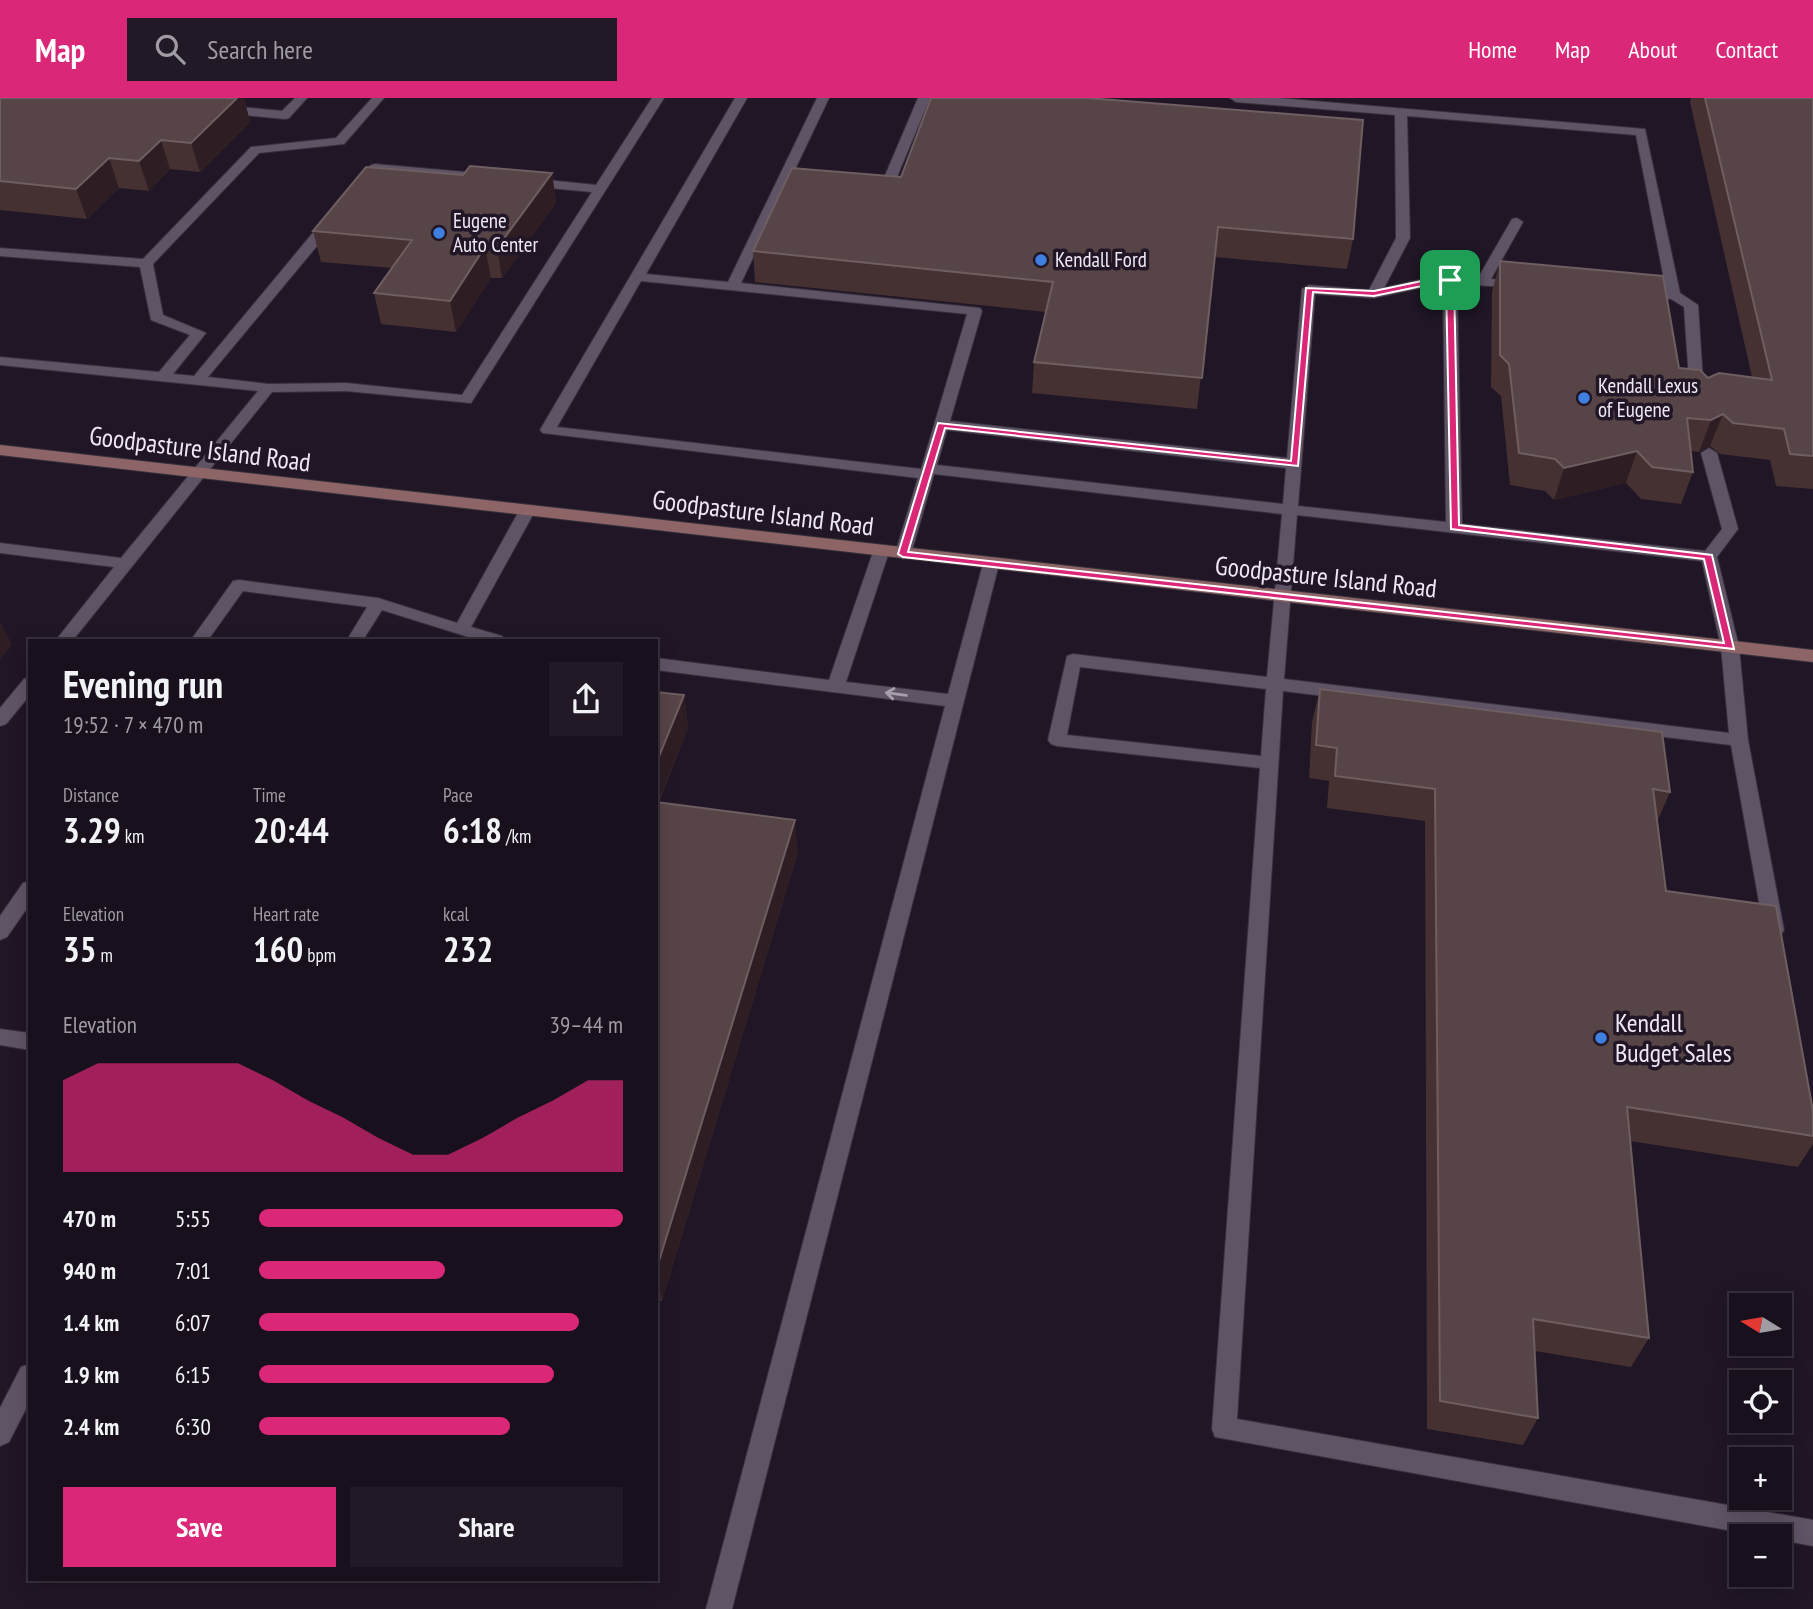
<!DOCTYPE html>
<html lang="en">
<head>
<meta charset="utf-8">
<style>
  body { margin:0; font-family:"PT Sans Narrow",sans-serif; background:#211925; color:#f1f3f6; height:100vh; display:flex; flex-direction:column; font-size:26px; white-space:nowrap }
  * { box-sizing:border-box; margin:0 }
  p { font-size:23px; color:#9f9da3 }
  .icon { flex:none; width:38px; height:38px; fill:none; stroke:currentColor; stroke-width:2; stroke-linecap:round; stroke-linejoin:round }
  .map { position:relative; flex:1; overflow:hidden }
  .drawer { position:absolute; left:28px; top:541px; width:630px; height:942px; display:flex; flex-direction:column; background:#18101c; border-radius:0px; box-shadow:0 4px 18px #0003,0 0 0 2px #36303b }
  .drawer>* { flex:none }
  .needle { width:46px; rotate:281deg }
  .fabs { position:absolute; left:1729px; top:1195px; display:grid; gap:14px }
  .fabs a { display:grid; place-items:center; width:63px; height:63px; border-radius:0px; background:#18101c; box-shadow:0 4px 18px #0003,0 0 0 2px #36303b; font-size:35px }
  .pin { position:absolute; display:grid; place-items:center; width:60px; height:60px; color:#fff; margin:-30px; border-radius:14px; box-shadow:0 4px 10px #0006 }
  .round { display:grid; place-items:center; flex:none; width:74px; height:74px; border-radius:0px; background:#211925 }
  .headline { display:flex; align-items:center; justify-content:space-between; height:119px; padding:0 35px }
  h1 { font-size:38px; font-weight:700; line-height:52px }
  .metrics { display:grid; grid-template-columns:repeat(3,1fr); gap:10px; height:119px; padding:7px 35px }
  .metrics div { display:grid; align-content:center }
  .metrics b { font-size:35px; font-weight:700 }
  .metrics small { font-size:19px; font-weight:400 }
  .metrics p { font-size:19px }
  .chart { height:196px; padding:14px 35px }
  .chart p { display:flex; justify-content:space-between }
  .chart svg { width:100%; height:126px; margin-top:7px; fill:#db2777; opacity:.7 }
  .button { display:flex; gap:14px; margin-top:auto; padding:14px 35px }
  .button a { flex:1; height:80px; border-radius:0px; background:#db2777; color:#fff; font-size:28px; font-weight:700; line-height:80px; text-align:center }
  .button a+a { background:#211925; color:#f1f3f6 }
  ul { padding:0 35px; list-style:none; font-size:23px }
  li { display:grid; grid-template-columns:112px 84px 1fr; align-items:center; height:52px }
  li i { height:18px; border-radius:9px; background:#db2777 }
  header { display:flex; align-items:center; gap:42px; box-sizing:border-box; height:98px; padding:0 35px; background:#db2777; color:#fff }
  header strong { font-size:33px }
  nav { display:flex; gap:38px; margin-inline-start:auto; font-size:24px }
  .search { width:490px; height:63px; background:#211925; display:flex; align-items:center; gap:18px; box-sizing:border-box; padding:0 24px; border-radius:0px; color:#9f9da3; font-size:26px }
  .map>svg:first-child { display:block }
</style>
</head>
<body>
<header>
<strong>Map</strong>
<div class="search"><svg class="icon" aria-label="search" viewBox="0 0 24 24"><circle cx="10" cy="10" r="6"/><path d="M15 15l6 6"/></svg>Search here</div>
<nav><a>Home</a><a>Map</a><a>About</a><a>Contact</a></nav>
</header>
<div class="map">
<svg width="1813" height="1511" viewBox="0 0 1813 1511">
  <rect width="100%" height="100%" fill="#201626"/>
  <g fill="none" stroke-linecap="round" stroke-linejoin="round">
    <defs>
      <g id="service">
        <polygon points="295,0 307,0 289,20 285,21 221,15 215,11 221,7 282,13"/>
        <polygon points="372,0 384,0 344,46 259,55 153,166 163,217 206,235 173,276 194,278 326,119 331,118 337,122 336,125 208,279 268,286 346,285 462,297 592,94 528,88 522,84 528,80 596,87 652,0 664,0 471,305 346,293 272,294 73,542 56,542 114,469 0,455 0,445 121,460 258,293 0,267 0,259 159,274 190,237 151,222 140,169 0,158 0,150 143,161 251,49 336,40"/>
        <path d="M735,0H747L646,176L728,184L817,0H829L741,185L980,210L982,213L950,323L1287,360L1302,191L1309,187L1369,192L1396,140L1395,17L1236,4L1230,0H1278L1645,31L1680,195L1698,207L1704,297L1702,300L1697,301L1690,297L1684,209L1671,201L1642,199L1635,195L1642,191L1666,192L1636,37L1407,18L1410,140L1384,190L1441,177L1478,180L1512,121L1517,120L1523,124L1491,181L1523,184V190L1457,186L1462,426L1705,453L1722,431L1701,355L1709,350L1717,355L1738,431L1717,459L1739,549L1748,642L1784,832L1781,837L1774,840L1767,837L1764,832L1731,647L1283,593L1237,1321L1813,1422V1448L1780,1442V1438H1760L1215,1339L1212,1331L1260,670L1057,648L1051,646L1048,642L1067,558L1073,556L1267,579L1282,416L934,376L911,456L903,461L895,456L918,380L543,335L540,332ZM641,183L967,216L921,371L557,329ZM1443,185L1446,424L1298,408L1315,196L1374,200ZM947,332L1286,370L1283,406L937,367ZM1297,417L1702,463L1721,549L1729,635L1284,581ZM1080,569L1266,591L1261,658L1067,637Z"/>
        <polygon points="918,0 930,0 889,98 883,102 875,101 873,98 878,94"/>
        <polygon points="375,66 488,76 494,80 488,84 378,74 363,92 355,92 355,86 371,67"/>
        <polygon points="527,408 535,413 471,529 502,538 504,542 478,542 382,512 363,542 347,542 367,509 243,493 208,542 191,542 233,483 239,482 378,500 457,525 519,413"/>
        <polygon points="881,449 889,454 846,584 948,596 983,466 991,461 999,466 732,1511 706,1511 945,608 656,572 656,560 829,582 873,454"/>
        <polygon points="30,579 30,597 6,626 0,628 0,610 24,581"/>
        <polygon points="30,783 30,806 7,839 0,842 0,818 23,785"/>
        <polygon points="0,931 30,935 30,952 0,947"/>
        <polygon points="30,1266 30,1303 9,1344 0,1348 0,1310 21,1269"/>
      </g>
      <polygon id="secondary" points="0,347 1813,552 1813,564 0,357"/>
    </defs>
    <use href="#service" stroke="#38313c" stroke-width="2"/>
    <use href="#secondary" stroke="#38313c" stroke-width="2"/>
    <use href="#service" fill="#5f5466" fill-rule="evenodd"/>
    <use href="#secondary" fill="#8e6566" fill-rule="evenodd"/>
  </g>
  <g fill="#453132">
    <polygon points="0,0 244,0 250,24 200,74 170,71 149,93 119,90 87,121 0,112"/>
    <polygon points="1691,0 1813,0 1813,391 1776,388 1770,362 1720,356 1710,348 1699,354 1691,353 1693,374 1681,406 1641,401 1626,385 1554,402 1545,393 1510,387 1501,298 1491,289 1492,194 1500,163 1679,270 1708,280 1752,279 1690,4"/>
    <polygon points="792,70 1353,141 1347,171 1215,159 1197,311 1032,295 1034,264 1046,214 755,184 753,153"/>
    <polygon points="552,75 556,105 502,180 491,180 456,234 381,226 374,195 392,170 321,164 313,133 463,77"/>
    <polygon points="1320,591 1670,694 1657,724 1666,793 1813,1013 1813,1046 1798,1069 1630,1043 1649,1240 1631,1269 1535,1253 1538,1320 1523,1347 1427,1331 1425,723 1327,710 1329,683 1309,680 1312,624"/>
    <polygon points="656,594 684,597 688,630 659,704 798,754 662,1203 656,1202"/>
  </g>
  <g fill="#2e1e24">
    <polygon points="237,0 244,0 250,24 200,74 191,45"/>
    <polygon points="161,42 170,71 149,93 139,63"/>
    <polygon points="109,60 119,90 87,121 76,91"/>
    <polygon points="552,75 556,105 502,180 497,150"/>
    <polygon points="485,149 491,180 456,234 450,203"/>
    <polygon points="1723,316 1710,348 1699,354 1711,322"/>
    <polygon points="1637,353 1626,385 1554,402 1564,370"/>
    <polygon points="0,523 12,547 0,562"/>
    <polygon points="684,597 688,630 656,710 656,666"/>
    <polygon points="795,722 798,754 662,1203 656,1173"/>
  </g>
  <g fill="#574446" stroke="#6f5e61" stroke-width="2">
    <polygon points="0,0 237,0 191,45 161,42 139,63 109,60 76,91 0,83"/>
    <polygon points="931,0 1088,0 1363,22 1353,141 1218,129 1202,280 1034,264 1053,184 753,153 792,70 901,79"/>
    <polygon points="1705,0 1813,0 1813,358 1790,356 1784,331 1733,325 1723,316 1711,322 1687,320 1693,374 1652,369 1637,353 1564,370 1555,361 1519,355 1509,266 1500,257 1500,163 1663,178 1679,270 1700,272 1708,280 1719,275 1772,282"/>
    <polygon points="470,68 552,75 497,150 485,149 450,203 374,195 412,142 313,133 366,69 463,77"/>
    <polygon points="1320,591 1662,634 1670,694 1653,691 1666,793 1776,808 1813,1013 1813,1038 1627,1009 1649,1240 1533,1221 1538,1320 1440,1303 1435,691 1335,678 1337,650 1316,647"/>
    <polygon points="656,594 684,597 656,666"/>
    <polygon points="656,704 795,722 656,1173"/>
  </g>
  <defs><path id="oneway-shaft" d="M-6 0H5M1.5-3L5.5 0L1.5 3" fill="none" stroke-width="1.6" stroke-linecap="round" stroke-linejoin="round" transform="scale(1.75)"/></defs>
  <use stroke="#a79eac" href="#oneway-shaft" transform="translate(896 596) rotate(-173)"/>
  <path fill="#db2777" stroke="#fff" stroke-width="2" fill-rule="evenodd" d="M1441,179L1454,182L1459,427L1712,457L1734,551L903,459L898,456L938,325L1291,363L1306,190L1374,193ZM1441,184H1446L1451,431L1704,461L1724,545L908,454L945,330L1298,368L1313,194L1374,198Z"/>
  <g fill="#3f7fe0" stroke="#201626" stroke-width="2.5">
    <circle cx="439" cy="135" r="7"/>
    <circle cx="1041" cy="162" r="7"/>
    <circle cx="1584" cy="300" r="7"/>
    <circle cx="1601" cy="940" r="7"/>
  </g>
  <g text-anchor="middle" stroke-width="7" stroke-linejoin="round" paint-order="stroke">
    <g font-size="21" fill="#efe8f3" stroke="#201626" text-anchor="start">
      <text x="453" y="130">Eugene<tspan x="453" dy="24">Auto Center</tspan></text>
      <text x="1055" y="169">Kendall Ford</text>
      <text x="1598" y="295">Kendall Lexus<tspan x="1598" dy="24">of Eugene</tspan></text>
    </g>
    <g font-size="26" fill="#efe8f3" stroke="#201626">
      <text transform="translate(200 351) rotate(7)" y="9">Goodpasture Island Road</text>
      <text transform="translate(763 415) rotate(7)" y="9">Goodpasture Island Road</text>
      <text transform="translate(1326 479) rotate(6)" y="9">Goodpasture Island Road</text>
    </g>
    <g font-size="26" fill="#efe8f3" stroke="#201626" text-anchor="start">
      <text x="1615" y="934">Kendall<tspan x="1615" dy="30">Budget Sales</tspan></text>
    </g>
  </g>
</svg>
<div class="fabs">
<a><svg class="needle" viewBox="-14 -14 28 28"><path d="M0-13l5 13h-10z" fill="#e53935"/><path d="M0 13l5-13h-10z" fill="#9f9da3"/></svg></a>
<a><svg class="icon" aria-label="locate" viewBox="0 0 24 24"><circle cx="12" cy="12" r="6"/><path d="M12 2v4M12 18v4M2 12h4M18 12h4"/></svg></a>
<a>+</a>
<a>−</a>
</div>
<div class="pin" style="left:1450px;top:182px;background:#1e9e55"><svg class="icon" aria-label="arrive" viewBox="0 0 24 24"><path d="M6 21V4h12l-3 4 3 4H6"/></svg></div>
<section class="drawer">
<div class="headline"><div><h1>Evening run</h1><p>19:52 · 7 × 470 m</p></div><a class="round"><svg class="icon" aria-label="share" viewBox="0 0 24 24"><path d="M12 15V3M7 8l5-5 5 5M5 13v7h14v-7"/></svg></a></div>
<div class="metrics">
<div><p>Distance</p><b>3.29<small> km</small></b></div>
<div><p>Time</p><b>20:44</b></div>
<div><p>Pace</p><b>6:18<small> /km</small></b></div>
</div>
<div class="metrics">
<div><p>Elevation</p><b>35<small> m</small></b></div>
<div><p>Heart rate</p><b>160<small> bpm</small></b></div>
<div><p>kcal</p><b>232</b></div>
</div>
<div class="chart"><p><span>Elevation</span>39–44 m</p>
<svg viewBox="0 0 160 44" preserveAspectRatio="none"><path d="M0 44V12L10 6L20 6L30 6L40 6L50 6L60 12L70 19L80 25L90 32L100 38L110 38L120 32L130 25L140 19L150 12L160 12V44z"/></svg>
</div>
<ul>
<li><b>470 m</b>5:55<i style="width:100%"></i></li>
<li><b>940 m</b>7:01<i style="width:51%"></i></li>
<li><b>1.4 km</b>6:07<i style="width:88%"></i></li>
<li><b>1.9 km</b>6:15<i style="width:81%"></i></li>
<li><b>2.4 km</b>6:30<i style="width:69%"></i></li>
</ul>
<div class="button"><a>Save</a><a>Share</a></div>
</section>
</div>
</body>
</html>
